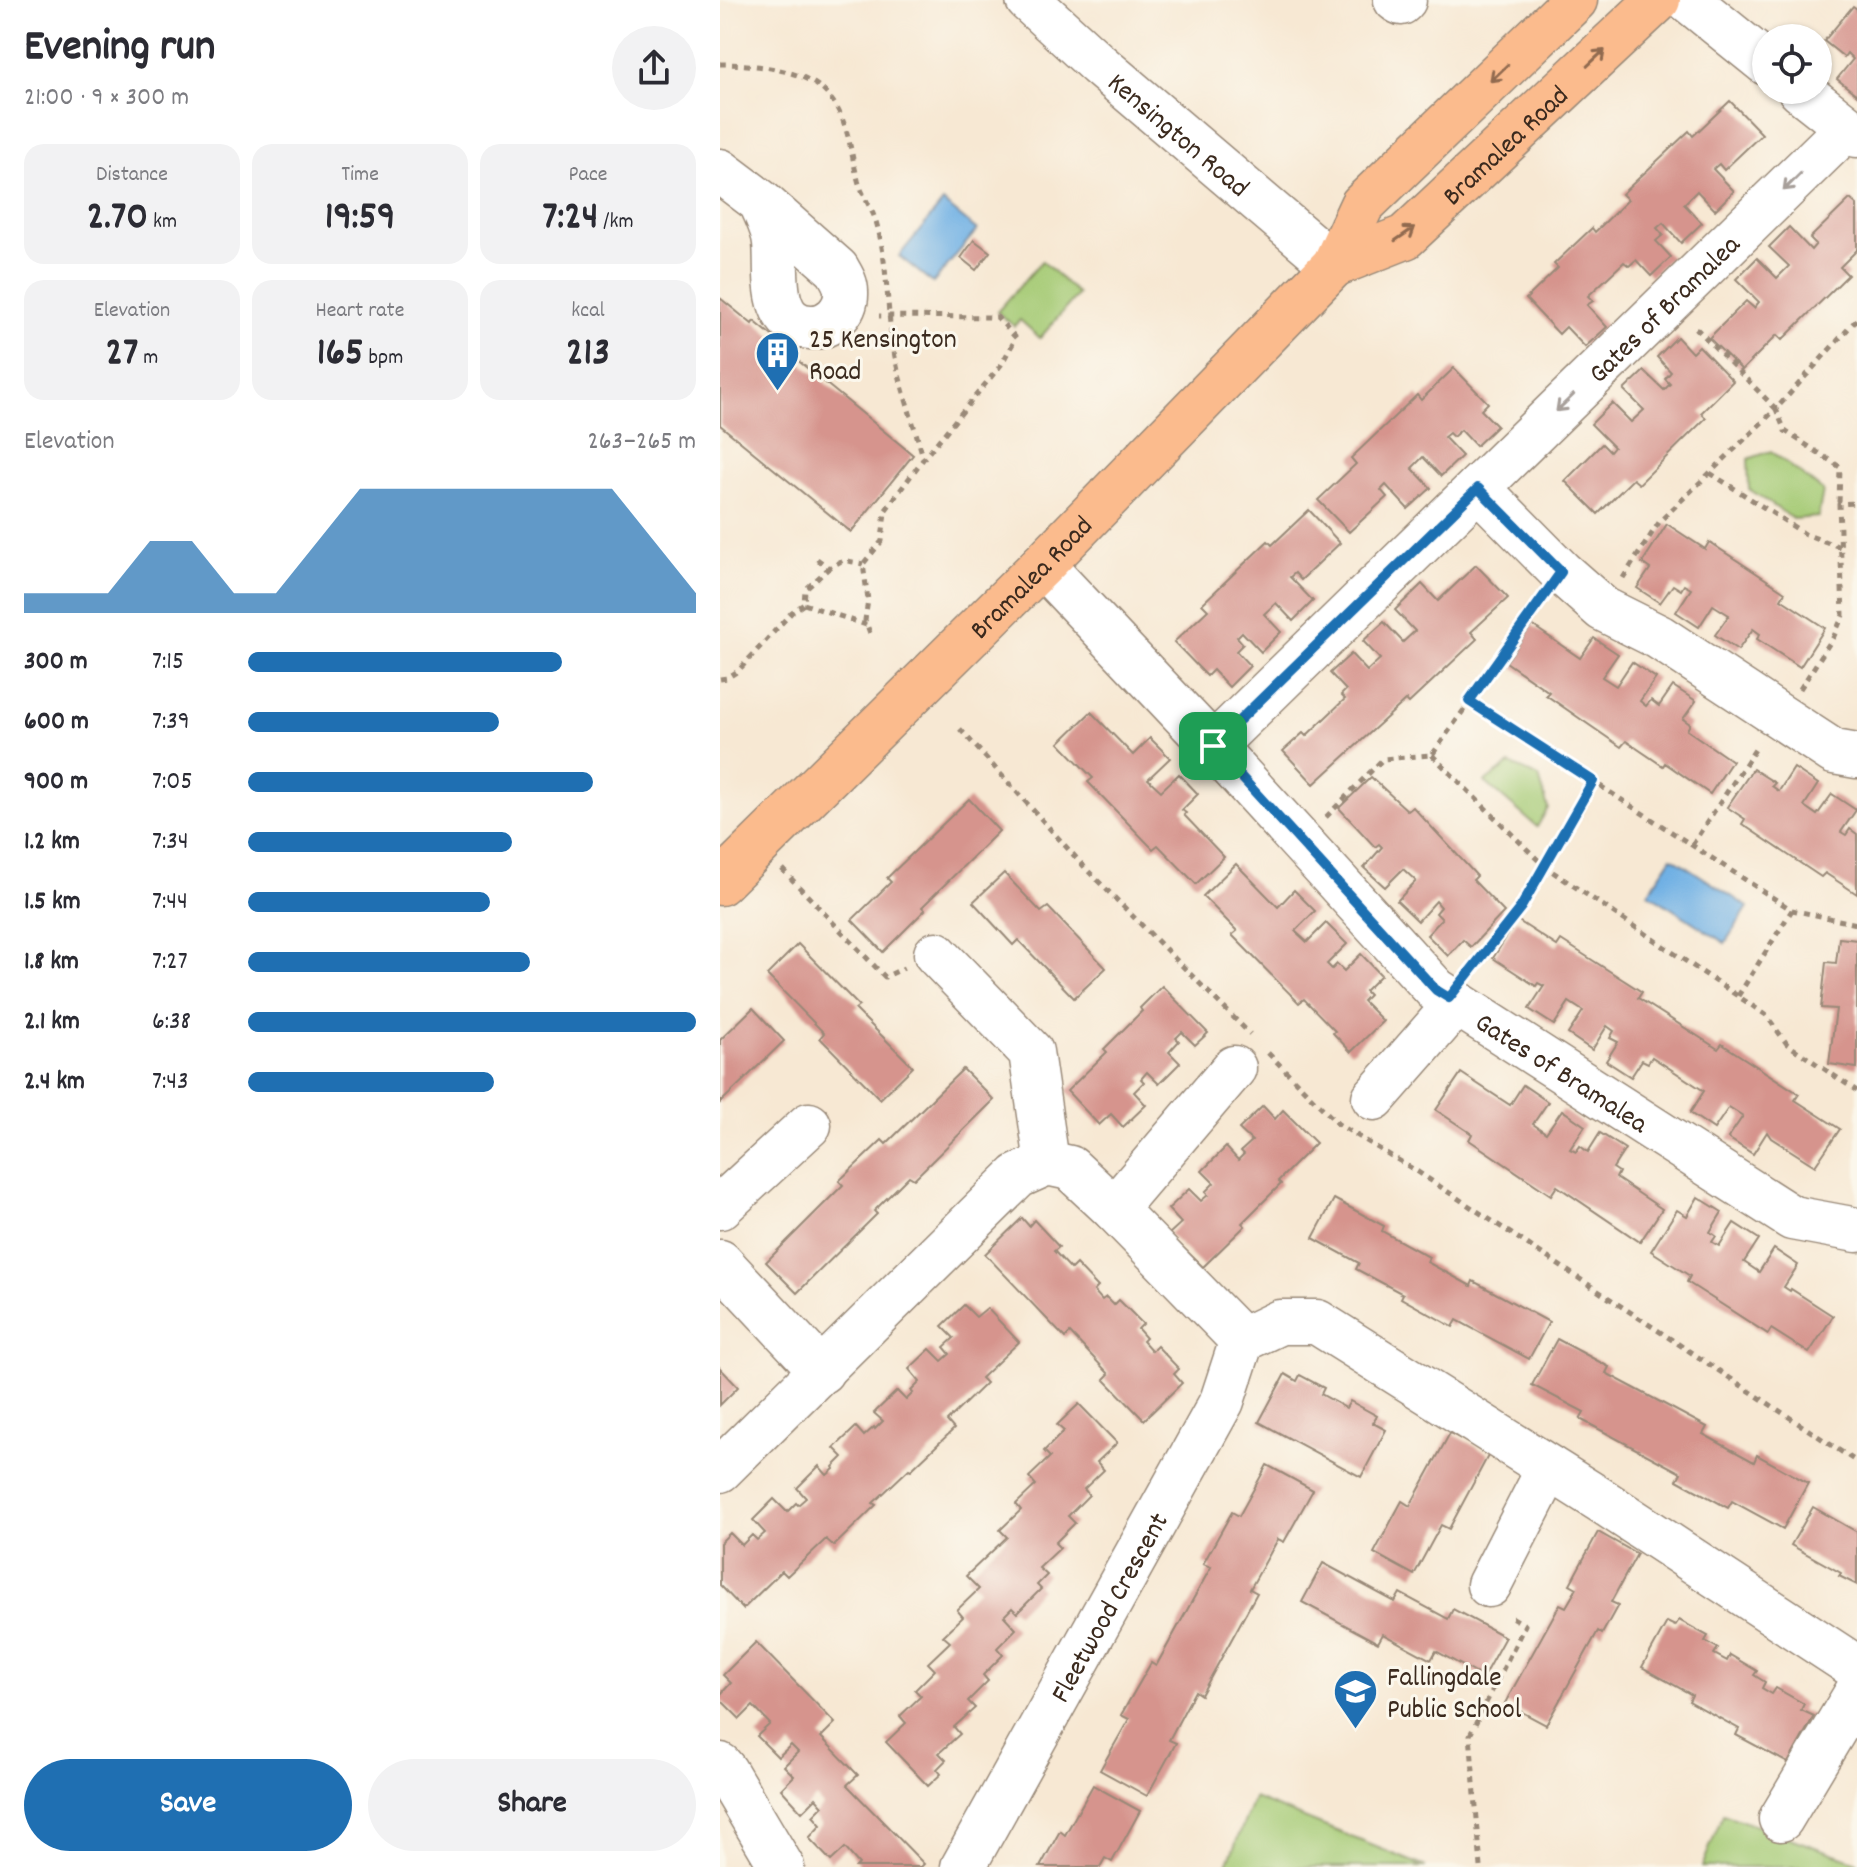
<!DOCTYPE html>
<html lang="en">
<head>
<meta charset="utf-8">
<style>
  body { margin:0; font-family:Dekko,sans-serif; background:#f2f2f3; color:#2b2b33; height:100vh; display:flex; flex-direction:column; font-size:30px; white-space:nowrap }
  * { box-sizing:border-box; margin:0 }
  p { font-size:26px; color:#7c7c81 }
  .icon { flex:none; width:44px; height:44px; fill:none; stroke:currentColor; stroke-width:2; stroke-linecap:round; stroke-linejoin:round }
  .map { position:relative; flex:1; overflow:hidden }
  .side { display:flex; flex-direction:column; background:#fff; width:720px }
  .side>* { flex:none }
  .fabs { position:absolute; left:1032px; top:24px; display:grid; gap:16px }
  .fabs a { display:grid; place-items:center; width:80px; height:80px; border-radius:50%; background:#fff; box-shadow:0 2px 6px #0004; font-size:40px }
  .pin { position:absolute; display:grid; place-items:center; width:68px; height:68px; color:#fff; margin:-34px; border-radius:16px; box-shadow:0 4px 12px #0006 }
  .round { display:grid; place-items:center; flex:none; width:84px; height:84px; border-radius:42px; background:#f2f2f3 }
  .overview { display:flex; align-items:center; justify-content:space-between; height:136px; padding:0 24px }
  h1 { font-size:44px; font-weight:700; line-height:60px }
  .stats { display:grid; grid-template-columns:repeat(3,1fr); gap:12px; height:136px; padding:8px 24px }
  .stats div { display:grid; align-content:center; border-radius:20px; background:#f2f2f3; text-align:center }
  .stats b { font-size:40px; font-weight:700 }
  .stats small { font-size:22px; font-weight:400 }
  .stats p { font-size:22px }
  .chart { height:224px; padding:16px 24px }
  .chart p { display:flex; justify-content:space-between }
  .chart svg { width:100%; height:144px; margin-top:8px; fill:#1f6fb2; opacity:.7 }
  .primary-button { display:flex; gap:16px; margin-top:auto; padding:16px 24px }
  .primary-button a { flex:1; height:92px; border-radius:48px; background:#1f6fb2; color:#fff; font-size:32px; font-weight:700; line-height:92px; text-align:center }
  .primary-button a+a { background:#f2f2f3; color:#2b2b33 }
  ul { padding:0 24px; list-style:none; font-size:26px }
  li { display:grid; grid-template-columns:128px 96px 1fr; align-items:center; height:60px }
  li i { height:20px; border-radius:10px; background:#1f6fb2 }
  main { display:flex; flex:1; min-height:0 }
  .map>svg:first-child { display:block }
</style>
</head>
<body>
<main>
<section class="side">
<div class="overview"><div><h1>Evening run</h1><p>21:00 · 9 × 300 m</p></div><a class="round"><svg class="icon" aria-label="share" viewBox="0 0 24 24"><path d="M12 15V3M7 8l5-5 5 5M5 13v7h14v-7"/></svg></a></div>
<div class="stats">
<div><p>Distance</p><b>2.70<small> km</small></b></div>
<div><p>Time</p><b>19:59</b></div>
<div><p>Pace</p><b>7:24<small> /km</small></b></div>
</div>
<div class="stats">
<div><p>Elevation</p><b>27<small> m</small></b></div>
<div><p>Heart rate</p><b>165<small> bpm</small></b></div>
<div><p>kcal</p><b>213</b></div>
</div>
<div class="chart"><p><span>Elevation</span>263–265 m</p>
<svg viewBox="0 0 160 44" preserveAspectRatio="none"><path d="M0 44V38L10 38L20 38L30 22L40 22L50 38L60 38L70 22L80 6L90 6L100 6L110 6L120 6L130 6L140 6L150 22L160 38V44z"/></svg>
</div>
<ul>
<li><b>300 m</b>7:15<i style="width:70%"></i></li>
<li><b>600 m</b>7:39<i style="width:56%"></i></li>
<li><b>900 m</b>7:05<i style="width:77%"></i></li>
<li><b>1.2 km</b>7:34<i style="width:59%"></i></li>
<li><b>1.5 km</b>7:44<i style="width:54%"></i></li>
<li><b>1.8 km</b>7:27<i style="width:63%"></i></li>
<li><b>2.1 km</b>6:38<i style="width:100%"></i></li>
<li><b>2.4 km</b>7:43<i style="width:55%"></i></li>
</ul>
<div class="primary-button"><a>Save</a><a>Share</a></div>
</section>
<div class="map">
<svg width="1137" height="1867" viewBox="0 0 1137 1867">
  <rect width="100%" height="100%" fill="#fbf7ec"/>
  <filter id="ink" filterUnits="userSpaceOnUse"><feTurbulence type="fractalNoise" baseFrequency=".0125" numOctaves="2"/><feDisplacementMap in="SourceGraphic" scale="16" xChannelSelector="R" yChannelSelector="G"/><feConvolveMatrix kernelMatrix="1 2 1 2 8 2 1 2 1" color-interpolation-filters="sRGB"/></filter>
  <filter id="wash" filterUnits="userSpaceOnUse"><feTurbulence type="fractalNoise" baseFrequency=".006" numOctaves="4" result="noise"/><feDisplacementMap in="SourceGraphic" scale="32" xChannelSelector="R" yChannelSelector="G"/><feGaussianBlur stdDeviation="1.8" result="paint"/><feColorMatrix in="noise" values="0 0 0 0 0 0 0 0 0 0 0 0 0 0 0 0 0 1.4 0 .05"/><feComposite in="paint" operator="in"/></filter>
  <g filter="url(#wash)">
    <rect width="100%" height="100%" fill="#f7e8d3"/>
    <g fill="#a5ca74" stroke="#707a49" stroke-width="2">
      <polygon points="322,261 358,294 320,338 300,320 294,326 277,312"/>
      <polygon points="1051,451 1103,491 1098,517 1073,519 1029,489 1028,459"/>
      <polygon points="790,764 819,777 828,808 817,827 765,782"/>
      <polygon points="534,1798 706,1867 506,1867"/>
      <polygon points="1003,1814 1137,1862 1137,1867 982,1867"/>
    </g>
    <g fill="#70b0e4" stroke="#566d81" stroke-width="2">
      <polygon points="223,202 257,230 213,283 179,256"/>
      <polygon points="952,857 1028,907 1005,943 928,893"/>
    </g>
    <g id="blocks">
      <g fill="#d6948d">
        <polygon points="1133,6 1137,9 1137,95 1117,79 1133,59 1127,53 1124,57 1104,41"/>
        <polygon points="1010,101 1042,134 1004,170 999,164 993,169 1014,191 995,210 977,191 964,204 982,223 961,243 943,223 937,228 943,235 936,241 951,257 931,276 916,260 909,266 904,262 868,296 873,301 867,305 887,327 865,347 846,327 839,334 806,299 838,268 834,264 872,228 875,232 908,200 902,194 969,131 973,136"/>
        <polygon points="1130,199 1137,205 1137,250 1120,267 1128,275 1062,340 1057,335 1022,370 989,338 1026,301 1034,308 1039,302 1016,279 1037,258 1057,278 1069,266 1049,247 1069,227 1091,250 1096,244 1090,238"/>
        <polygon points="254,240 270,252 256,270 241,258"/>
        <polygon points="0,298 32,324 34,321 78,357 76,359 193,455 131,532 0,425"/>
        <polygon points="957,337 972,353 979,346 1013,381 981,413 986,418 919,484 913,479 878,514 845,481 882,444 890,452 894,447 871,424 892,403 911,422 924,410 904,390 924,371 944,390 950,384 945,379 951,372 937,357"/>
        <polygon points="734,368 768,403 761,410 777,426 756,446 741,430 733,437 729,433 724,437 742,456 721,476 703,457 692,468 711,488 688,509 666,485 661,490 667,497 629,532 598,500 636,464 631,458 697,395 701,400"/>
        <polygon points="589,510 620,543 581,580 575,573 570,577 593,601 573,621 556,603 544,614 561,632 541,652 522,632 517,637 523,644 516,651 530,666 509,687 493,670 487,676 454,642 488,610 482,604 548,541 552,545"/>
        <polygon points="947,524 985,549 989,542 1065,592 1061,599 1105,628 1080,667 1037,639 1040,634 1033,629 1018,650 995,635 1009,615 993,605 979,627 956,612 971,589 964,585 961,590 953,585 940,603 917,588 930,569 922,563"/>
        <polygon points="756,565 788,598 751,632 757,639 689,703 686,700 594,784 563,751 583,733 586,736 625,699 621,695 626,690 610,673 631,654 647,671 660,659 643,641 664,622 683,642 695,631 675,610 702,584 718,601"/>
        <polygon points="812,625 860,658 874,638 898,654 882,677 896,686 912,662 936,678 920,701 926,706 931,700 939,706 953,686 976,701 963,719 970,724 967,730 1012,761 990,794 945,763 943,766 906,741 901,747 826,695 829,692 786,662"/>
        <polygon points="371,712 413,755 430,738 450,758 428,779 441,791 459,774 478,794 462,810 466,813 464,815 504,857 476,884 438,845 433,849 401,816 368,782 373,778 339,743"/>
        <polygon points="1074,768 1098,784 1084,806 1097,815 1112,794 1136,810 1121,832 1126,835 1130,829 1137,834 1137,894 1105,873 1101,877 1022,824 1025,819 1007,807 1033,769 1055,783 1052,786 1059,791"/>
        <polygon points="651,777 688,811 693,807 757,876 753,880 784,912 751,947 743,940 728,956 707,935 722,919 716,913 721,907 716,901 698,921 677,901 696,881 683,869 665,887 644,868 662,847 659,844 655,847 619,808"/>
        <polygon points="249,799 279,831 202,907 205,910 163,952 132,920 171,882 167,878"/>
        <polygon points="516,864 558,907 574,890 595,911 575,931 587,942 606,923 627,944 607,964 612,969 617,964 624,971 641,954 661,975 645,991 649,995 643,1001 663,1021 631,1052 613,1033 615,1031 584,999 579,1003 512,935 517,931 483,896"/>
        <polygon points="284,873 321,912 328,907 386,968 354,998 298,940 293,945 253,902"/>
        <polygon points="797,920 837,946 841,940 922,992 918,998 998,1049 1002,1044 1079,1094 1075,1100 1120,1129 1095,1166 1051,1138 1047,1132 1033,1154 1008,1138 1023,1116 1009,1107 994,1129 970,1113 984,1091 932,1057 928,1063 922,1060 911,1077 886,1061 898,1042 890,1038 894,1031 887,1026 872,1050 848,1034 863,1011 849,1002 834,1025 809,1009 824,986 818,983 816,986 773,958"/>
        <polygon points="1119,938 1137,940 1137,1068 1109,1064 1116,1009 1101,1008 1106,962 1116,963"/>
        <polygon points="78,944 139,1006 135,1009 193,1067 160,1099 100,1038 104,1033 47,975"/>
        <polygon points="442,986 488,1033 475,1045 462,1032 456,1038 459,1041 449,1052 460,1063 439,1084 427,1072 421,1079 424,1082 414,1092 426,1105 403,1127 391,1114 379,1125 347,1091 387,1052 384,1049 422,1011 420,1008"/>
        <polygon points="33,1008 64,1041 0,1103 0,1040"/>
        <polygon points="243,1069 274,1100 194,1179 189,1176 154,1211 157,1214 77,1293 46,1262 123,1185 119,1181 162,1140 166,1144"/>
        <polygon points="741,1073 790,1105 803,1085 828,1102 813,1124 826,1133 842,1110 865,1126 850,1149 856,1152 860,1146 868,1152 880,1133 905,1149 893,1168 899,1172 896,1178 942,1209 920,1242 837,1186 831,1195 749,1140 752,1134 716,1110"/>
        <polygon points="543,1106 555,1119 563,1110 596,1143 558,1181 561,1184 522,1223 525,1226 483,1267 449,1234 461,1223 448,1209 469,1189 481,1201 488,1195 485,1192 494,1183 482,1171 506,1147 518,1160 524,1154 521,1151 532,1141 519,1129"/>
        <polygon points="978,1197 1002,1212 990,1232 996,1236 992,1242 999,1246 1014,1223 1039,1239 1024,1262 1039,1272 1054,1249 1078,1265 1064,1287 1070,1291 1071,1289 1113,1316 1089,1353 1051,1329 1048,1334 967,1282 970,1276 931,1251 957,1210 967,1216"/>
        <polygon points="614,1199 664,1226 662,1231 709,1257 707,1262 751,1286 753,1281 829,1322 809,1359 737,1320 733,1327 681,1298 683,1294 636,1269 639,1263 593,1238"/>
        <polygon points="302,1218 309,1226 314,1220 339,1247 334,1251 351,1269 356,1264 378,1287 374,1291 382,1300 386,1297 394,1305 399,1300 423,1324 418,1329 426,1338 423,1341 432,1351 437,1346 459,1369 454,1374 462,1383 424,1420 384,1379 389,1374 350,1333 345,1338 265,1254"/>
        <polygon points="244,1305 256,1317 267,1308 299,1342 261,1378 266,1383 227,1421 234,1429 191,1470 189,1469 153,1503 156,1505 114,1546 106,1539 67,1576 62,1571 23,1609 0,1585 0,1543 10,1533 22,1545 32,1535 37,1540 45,1533 33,1520 54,1499 67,1512 76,1503 78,1505 86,1498 77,1488 99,1466 107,1475 114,1469 113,1467 123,1457 114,1448 136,1427 144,1436 154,1427 155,1429 163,1421 154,1413 177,1391 186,1400 193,1393 191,1391 200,1382 189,1369 210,1349 222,1361 230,1354 224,1347 234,1338 222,1326"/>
        <polygon points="837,1339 889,1367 886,1373 987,1427 983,1434 1034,1462 1037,1455 1088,1483 1063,1529 1012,1501 1008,1508 957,1480 961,1473 860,1419 864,1412 812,1385"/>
        <polygon points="0,1368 18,1387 0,1405"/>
        <polygon points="565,1374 577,1381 580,1375 604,1388 601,1394 626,1408 630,1401 657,1416 653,1423 666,1430 641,1477 539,1422"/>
        <polygon points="359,1404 397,1443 377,1462 384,1470 364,1489 369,1495 348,1516 355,1523 335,1543 340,1548 319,1568 327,1575 317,1585 321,1589 297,1613 292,1608 284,1616 296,1629 277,1648 283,1655 263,1675 268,1681 248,1701 255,1708 234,1727 240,1734 219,1753 226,1760 217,1769 221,1774 208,1786 166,1742 186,1723 180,1716 201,1696 195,1690 215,1670 208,1663 230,1642 223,1636 243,1617 237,1610 259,1589 246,1576 287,1537 280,1530 301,1510 296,1504 316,1485 309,1477 330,1457 324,1451 344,1431 337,1425"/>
        <polygon points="730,1433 769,1454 729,1529 721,1525 694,1575 654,1553 682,1501 690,1506"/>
        <polygon points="547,1465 593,1490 564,1542 558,1539 530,1589 537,1593 481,1695 475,1691 449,1740 456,1743 427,1796 380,1770 409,1719 401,1715 431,1663 436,1666 491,1567 483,1564 512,1512 519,1516"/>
        <polygon points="1093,1507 1137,1532 1137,1585 1119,1576 1121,1573 1071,1545"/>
        <polygon points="878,1532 917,1554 891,1602 898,1605 882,1634 878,1631 826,1725 785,1703 840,1604 846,1607 857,1588 850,1584"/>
        <polygon points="603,1563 675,1602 680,1593 728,1619 733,1609 785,1637 763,1677 716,1651 711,1660 663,1634 658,1643 582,1602"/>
        <polygon points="959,1620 988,1636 985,1641 998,1648 994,1654 1007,1661 1010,1655 1037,1671 1034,1675 1045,1682 1042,1688 1052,1694 1056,1688 1084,1704 1081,1710 1094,1716 1068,1763 1016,1735 1019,1729 969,1701 972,1695 922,1667 947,1622 955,1626"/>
        <polygon points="36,1642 115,1723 101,1737 138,1775 127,1785 204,1864 201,1867 136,1867 139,1864 125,1848 111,1861 89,1838 101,1825 93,1816 103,1806 96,1798 82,1812 61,1789 74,1776 64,1766 78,1752 71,1745 58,1757 37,1736 50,1724 33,1706 20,1719 0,1699 0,1695 11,1683 3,1675"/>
        <polygon points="373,1785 420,1811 392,1862 385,1858 380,1867 320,1867 340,1831 345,1835"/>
      </g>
    </g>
  </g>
  <g filter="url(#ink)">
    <use href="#blocks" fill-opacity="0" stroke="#998978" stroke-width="2"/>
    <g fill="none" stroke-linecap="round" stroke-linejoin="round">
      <defs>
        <g id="minor">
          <path id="s1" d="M308,0L378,64L614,265"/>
          <polyline points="676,0 681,3 684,0"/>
          <polyline points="968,0 1046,63"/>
          <polyline points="1080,90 1137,135"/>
          <path d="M0,171L41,202L117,269C121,276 126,283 126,292C127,312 109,328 90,327C48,324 58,271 55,243C54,229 46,215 41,202"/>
          <polyline points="758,488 841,572 883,609 939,637 1114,752 1137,756"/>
          <path id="s2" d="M322,565L493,746L716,990L1072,1218L1137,1230"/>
          <path id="s3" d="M493,746L1127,128"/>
          <polyline points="216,954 311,1052 327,1163"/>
          <polyline points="654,1098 737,1003"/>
          <polyline points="0,1207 89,1125"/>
          <polyline points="394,1209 514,1068"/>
          <polyline points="0,1262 102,1371"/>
          <polyline points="0,1470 298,1176 327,1163 350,1168 394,1209 522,1340"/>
          <polyline points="769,1585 829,1468"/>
          <polyline points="0,1765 5,1771 62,1867"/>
          <polyline points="1061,1819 1137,1692"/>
          <path id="s4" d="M243,1867L502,1401L522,1340L560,1322H597L882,1501L1137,1668"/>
        </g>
        <g id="major">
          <path id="s5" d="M614,265L685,237L938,0"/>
          <path id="s6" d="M0,883L322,565L614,265L642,205L855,0"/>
        </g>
      </defs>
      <use href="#minor" stroke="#998978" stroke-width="47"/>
      <use href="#major" stroke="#998978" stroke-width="47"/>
      <g stroke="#998978" stroke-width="5" stroke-dasharray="6 6" stroke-linecap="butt">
        <path d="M0,64C30,64 81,68 104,91C129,116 129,148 138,180C142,196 153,209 157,225C169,268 166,314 175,357C182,391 194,424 203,457"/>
        <polyline points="976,328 1056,409 1137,319"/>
        <polyline points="990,473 1085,534 1120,547"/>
        <polyline points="97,559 109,568 123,560 143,564"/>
        <polyline points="903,578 940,521 1056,409 1065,431 1120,467 1119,504"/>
        <polyline points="84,604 146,625"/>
        <polyline points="150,633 145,620 148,600 143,564 162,541 165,511 204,458 281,365 296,338 277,317 159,316"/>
        <polyline points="0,679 7,678 18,671 72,612 84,604 85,590 109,568"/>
        <polyline points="1080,689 1114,636 1123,615 1119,504 1137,503"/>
        <polyline points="749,701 1072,910 1137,924"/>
        <polyline points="240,729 368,871 530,1034"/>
        <polyline points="712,755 824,866 1046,1015 1067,1044 1137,1091"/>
        <polyline points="606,817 663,759 712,755 820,602"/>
        <polyline points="972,845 1038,745"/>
        <polyline points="62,869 165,977 184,968"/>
        <polyline points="750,971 801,907 873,781"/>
        <polyline points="1018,996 1072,910"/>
        <polyline points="548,1053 618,1124 698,1172 1137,1462"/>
        <polyline points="761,1867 750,1735 805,1625 788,1615"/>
      </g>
      <use href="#minor" stroke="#fff" stroke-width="44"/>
      <use href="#major" stroke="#fbbb8d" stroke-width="44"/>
    </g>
    <defs><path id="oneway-shaft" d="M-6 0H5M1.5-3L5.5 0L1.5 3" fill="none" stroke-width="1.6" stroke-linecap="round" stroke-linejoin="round" transform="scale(2)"/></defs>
    <g stroke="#916b50">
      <use href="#oneway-shaft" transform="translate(876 58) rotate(-43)"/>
      <use href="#oneway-shaft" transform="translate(779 73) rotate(136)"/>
      <use href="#oneway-shaft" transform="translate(685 234) rotate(-34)"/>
    </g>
    <g stroke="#a79f9a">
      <use href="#oneway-shaft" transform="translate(1072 182) rotate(135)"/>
      <use href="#oneway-shaft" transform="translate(845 403) rotate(136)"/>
    </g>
  </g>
  <g fill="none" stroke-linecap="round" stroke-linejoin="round" filter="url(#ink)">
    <defs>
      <polygon id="route" points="758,488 841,572 749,701 873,781 801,907 729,998 716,990 493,746"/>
    </defs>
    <use href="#route" stroke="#fff" stroke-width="16"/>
    <use href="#route" stroke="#1f6fb2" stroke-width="10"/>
  </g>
  <defs>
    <symbol id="building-pin" viewBox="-11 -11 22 30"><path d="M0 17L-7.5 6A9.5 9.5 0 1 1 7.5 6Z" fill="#1f6fb2" stroke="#fbf7ec"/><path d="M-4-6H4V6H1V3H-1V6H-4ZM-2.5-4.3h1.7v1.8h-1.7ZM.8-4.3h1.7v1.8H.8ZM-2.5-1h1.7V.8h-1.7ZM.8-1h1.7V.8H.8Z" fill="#fff"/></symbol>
    <symbol id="school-pin" viewBox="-11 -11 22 30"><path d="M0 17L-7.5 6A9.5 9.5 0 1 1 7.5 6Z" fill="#1f6fb2" stroke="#fbf7ec"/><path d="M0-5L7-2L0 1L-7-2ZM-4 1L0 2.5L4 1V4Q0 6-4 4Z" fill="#fff"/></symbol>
  </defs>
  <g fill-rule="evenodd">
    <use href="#building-pin" x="32" y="328" width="51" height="69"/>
    <use href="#school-pin" x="610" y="1666" width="51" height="69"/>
  </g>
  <g text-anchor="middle" stroke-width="6" stroke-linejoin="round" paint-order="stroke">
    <g font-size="28" fill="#3b2a1e" stroke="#fbf7ec">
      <text dy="10" stroke="none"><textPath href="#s1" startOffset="202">Kensington Road</textPath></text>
      <text dy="10" stroke="none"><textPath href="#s5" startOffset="212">Bramalea Road</textPath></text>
      <text dy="10" stroke="none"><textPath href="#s3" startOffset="628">Gates of Bramalea</textPath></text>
      <text dy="10" stroke="none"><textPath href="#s6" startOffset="436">Bramalea Road</textPath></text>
      <text dy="10" stroke="none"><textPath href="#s2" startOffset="730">Gates of Bramalea</textPath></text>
      <text dy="10" stroke="none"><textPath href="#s4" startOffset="298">Fleetwood Crescent</textPath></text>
    </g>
    <g font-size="28" fill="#3b2a1e" stroke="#fbf7ec" text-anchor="start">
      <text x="89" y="347">25 Kensington<tspan x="89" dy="32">Road</tspan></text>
      <text x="667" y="1685">Fallingdale<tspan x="667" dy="32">Public School</tspan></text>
    </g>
  </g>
</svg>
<div class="fabs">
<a><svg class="icon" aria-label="locate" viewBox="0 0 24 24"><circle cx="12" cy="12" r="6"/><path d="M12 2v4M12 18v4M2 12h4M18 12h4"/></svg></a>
</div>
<div class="pin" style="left:493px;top:746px;background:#1e9e55"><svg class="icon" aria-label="arrive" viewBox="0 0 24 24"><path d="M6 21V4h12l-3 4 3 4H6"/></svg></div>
</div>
</main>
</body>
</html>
